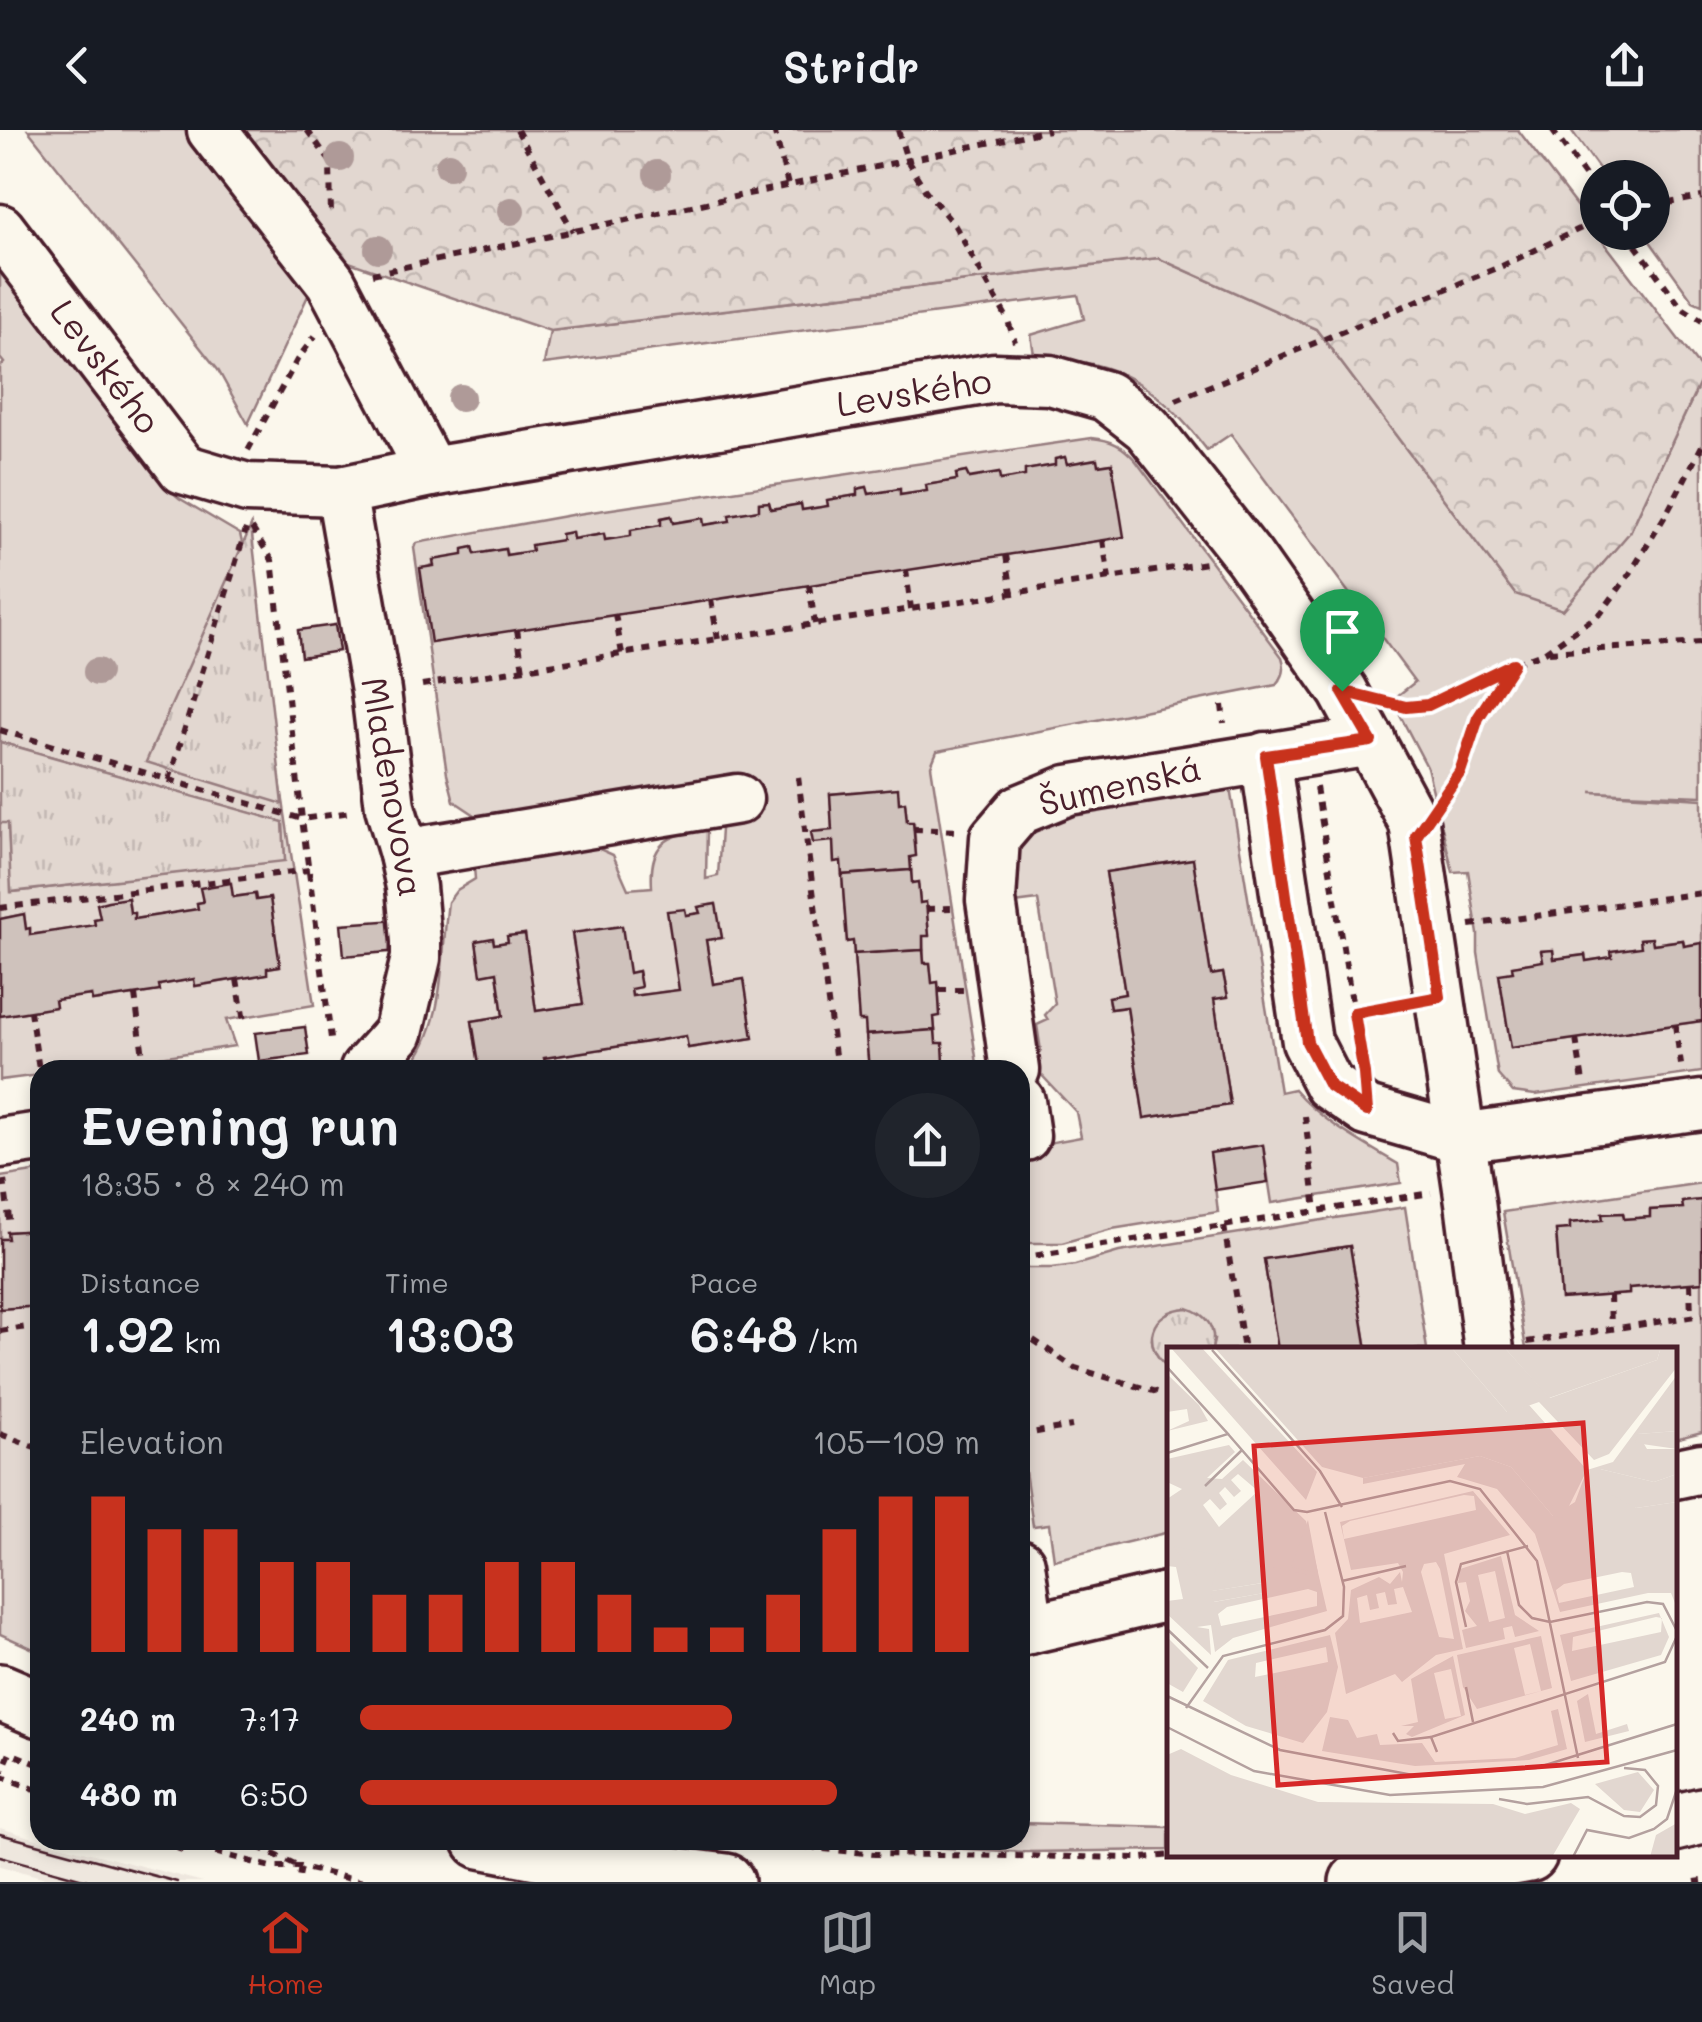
<!DOCTYPE html>
<html lang="en">
<head>
<meta charset="utf-8">
<style>
  body { margin:0; font-family:Mali,sans-serif; background:#20242c; color:#f1f3f6; height:100vh; display:flex; flex-direction:column; font-size:38px; white-space:nowrap }
  * { box-sizing:border-box; margin:0 }
  p { font-size:32px; color:#9ea1a6 }
  .icon { flex:none; width:55px; height:55px; fill:none; stroke:currentColor; stroke-width:2; stroke-linecap:round; stroke-linejoin:round }
  .map { position:relative; flex:1; overflow:hidden }
  .details { position:absolute; left:30px; top:930px; width:1000px; height:790px; display:flex; flex-direction:column; background:#171b24; border-radius:30px; box-shadow:0 5px 15px #0003 }
  .details>* { flex:none }
  .fabs { position:absolute; left:1580px; top:30px; display:grid; gap:20px }
  .fabs a { display:grid; place-items:center; width:90px; height:90px; border-radius:50%; background:#171b24; box-shadow:0 5px 15px #0003; font-size:50px }
  .pin { position:absolute; display:grid; place-items:center; width:85px; height:85px; color:#fff; margin:-102px -42px; border-radius:50% 50% 50% 0; rotate:-45deg; box-shadow:0 0 10px #0007 }
  .pin .icon { rotate:45deg }
  .round { display:grid; place-items:center; flex:none; width:105px; height:105px; border-radius:52px; background:#20242c }
  .summary { display:flex; align-items:center; justify-content:space-between; height:170px; padding:0 50px }
  h1 { font-size:55px; font-weight:600; line-height:75px }
  .figures { display:grid; grid-template-columns:repeat(3,1fr); gap:15px; height:170px; padding:10px 50px }
  .figures div { display:grid; align-content:center }
  .figures b { font-size:50px; font-weight:600 }
  .figures small { font-size:28px; font-weight:400 }
  .figures p { font-size:28px }
  .chart { height:280px; padding:20px 50px }
  .chart p { display:flex; justify-content:space-between }
  .chart svg { width:100%; height:180px; margin-top:10px; stroke:#c8321e; stroke-width:6 }
  ul { padding:0 50px; list-style:none; font-size:32px }
  li { display:grid; grid-template-columns:160px 120px 1fr; align-items:center; height:75px }
  li i { height:25px; border-radius:12px; background:#c8321e }
  header { display:flex; justify-content:space-between; align-items:center; height:130px; padding:0 50px; background:#171b24; font-size:45px; font-weight:600 }
  .tab-bar { display:flex; justify-content:space-around; align-items:center; height:140px; border-top:2px solid #363941; background:#171b24; font-size:28px; color:#9ea1a6 }
  .tab-bar a { display:grid; justify-items:center; gap:5px }
  .tab-bar .on { color:#c8321e }
  .map>svg:first-child { display:block }
</style>
</head>
<body>
<header><svg class="icon" aria-label="back" viewBox="0 0 24 24"><path d="M15 5l-7 7 7 7"/></svg>Stridr<svg class="icon" aria-label="share" viewBox="0 0 24 24"><path d="M12 15V3M7 8l5-5 5 5M5 13v7h14v-7"/></svg></header>
<div class="map">
<svg width="1702" height="1752" viewBox="0 0 1702 1752">
  <defs>
    <pattern id="forest-crowns" width="20" height="18" patternUnits="userSpaceOnUse" patternTransform="scale(2.5)"><rect width="20" height="18" fill="#e2d7d0"/><path d="M2 6a3 3 0 1 1 6 0M12 15a3 3 0 1 1 6 0" fill="none" stroke="#c3b8b3"/></pattern>
    <pattern id="park-tufts" width="24" height="20" patternUnits="userSpaceOnUse" patternTransform="scale(2.5)"><rect width="24" height="20" fill="#e2d7d0"/><path d="M3 7l-1-3M5 7V3M7 7l1-3M15 17l-1-3M17 17v-4M19 17l1-3" fill="none" stroke="#c3b8b3"/></pattern>
  </defs>
  <rect width="100%" height="100%" fill="#fbf7ec"/>
  <filter id="ink" filterUnits="userSpaceOnUse"><feTurbulence type="fractalNoise" baseFrequency=".01" numOctaves="2"/><feDisplacementMap in="SourceGraphic" scale="20" xChannelSelector="R" yChannelSelector="G"/><feConvolveMatrix kernelMatrix="1 2 1 2 8 2 1 2 1" color-interpolation-filters="sRGB"/></filter>
  <g filter="url(#ink)">
    <polygon fill="#eee7de" points="0,1698 40,1710 203,1752 61,1752 0,1736"/>
    <g fill="#e2d7d0" stroke="#967b7e" stroke-width="2.5" fill-rule="evenodd">
      <polygon points="28,0 188,0 313,155 248,294 218,240"/>
      <polygon points="1571,0 1702,0 1702,175 1693,171 1644,103 1652,102 1652,48 1605,47"/>
      <path d="M1158,128L1316,199L1515,464L1630,402L1702,248V666L1591,662L1702,669V813L1684,816L1683,810L1653,814L1651,808L1641,809V817L1611,821L1612,827L1586,831L1585,825L1554,829L1553,820L1542,821L1543,831L1513,836V842L1499,845L1511,918L1702,891V942L1535,965L1513,962L1498,945L1478,823V804L1468,741L1453,742L1427,637L1392,570L1415,552L1231,304L1207,320C1172,274 1133,237 1074,231C1061,229 1047,231 1035,231L1031,205L1084,189L1078,165L544,234L550,201Z"/>
      <polygon points="0,139 164,355 179,368 240,404 248,440 314,875 226,890 235,916 71,940 40,940 40,945 0,950 0,886 55,877 55,870 91,865 93,871 159,861 159,855 194,849 196,856 267,844 267,838 280,836 270,769 256,770 255,764 233,767 230,753 201,758 203,772 197,773 198,779 134,789 134,783 130,783 128,768 100,788 94,789 95,795 30,805 30,799 26,799 24,784 0,789 0,693 8,692 12,762 285,730 282,692 0,612 0,237 4,233 0,228"/>
      <path d="M1092,308C1112,310 1123,316 1136,331L1282,527C1286,539 1284,546 1276,555L937,621L931,636L978,940H951V933H944L936,913L934,887L940,885L938,853H932L930,833H924L923,806L929,805L926,773H920L918,753H912L910,727L916,725L914,693L907,692L905,673H899L897,658L830,664L832,700L812,702L833,711L834,731H841L847,811H853L859,891H865L869,940H542L546,939L544,928L686,906L689,918L752,908L713,854L706,810L722,808L715,774L699,777L700,783L686,785L685,779L679,860L632,866L631,859L641,857L638,841L629,843L572,804L583,874L536,881L525,804L508,806V812L494,814L493,809L476,811L481,844L497,842L503,886L472,891L480,940H408C447,892 440,831 448,772L457,760L475,749L474,737L593,716L613,725L628,759L652,757C649,712 666,706 707,698L706,749L718,746L721,699L715,664H701L698,650L492,687H478L454,671L447,644L414,418L416,413L571,385ZM1064,327L1067,334L1096,329L1098,335L1112,333L1123,407L432,512L420,439L463,425L464,419L473,417L475,424L505,419L507,425L532,421L562,410V404L571,402L573,409L603,404L605,410L631,406V400L661,395V388L671,386L673,393L702,389L704,395L730,391V385L759,380V373L769,372L771,379L801,374L802,380L828,376V370L857,365V359L866,357L869,364L899,359L900,365L927,361V355L957,350L956,344L966,342L969,348L1000,350L1025,346V340L1055,335V329Z"/>
      <path d="M1229,652L1280,962L1294,959C1322,992 1361,1012 1398,1034L1401,1053L1272,1073L1263,1015L1211,1023L1218,1082L1112,1099L1062,1113H1020V1018L1081,1007L1076,982L1023,925L1041,921L1037,895L1048,890L1045,885L1055,874L1038,770L999,775L1016,702L1057,680ZM1193,729L1211,845L1223,843L1228,866L1214,869L1230,975L1144,988L1127,877L1110,879L1108,867L1125,864L1106,742Z"/>
      <polygon points="40,1041 40,1100 8,1102 8,1109 0,1109 0,1047"/>
      <polygon points="1702,1053 1702,1070 1683,1072 1683,1078 1650,1080 1650,1087 1624,1089 1623,1083 1603,1084 1603,1090 1570,1093 1570,1099 1556,1101 1561,1169 1629,1164 1629,1158 1702,1152 1702,1302 1675,1309 1674,1220 1526,1219 1503,1082"/>
      <path d="M1405,1077L1427,1219H1367L1350,1116L1264,1129L1278,1219H1212L1214,1210H1152C1154,1223 1159,1230 1169,1238V1402L1054,1430L1049,1394L1033,1396L1020,1307V1138H1052L1075,1135L1119,1122Z"/>
      <polygon points="40,1176 40,1522 0,1504 0,1179"/>
      <polygon points="1020,1693 1169,1697 1169,1720 1026,1722 786,1710 1020,1710"/>
    </g>
    <polygon fill="url(#forest-crowns)" stroke="#967b7e" stroke-width="2.5" points="241,0 1518,0 1702,240 1702,248 1630,402 1563,480 1515,464 1316,199 1158,128 550,201 340,129"/>
    <g fill="url(#park-tufts)" stroke="#967b7e" stroke-width="2.5">
      <polygon points="251,396 283,674 146,632"/>
      <polygon points="0,612 283,692 285,731 11,762 8,693 0,693"/>
      <path d="M1187,1178C1207,1184 1217,1199 1212,1219L1170,1220L1168,1237C1140,1215 1150,1180 1187,1178Z"/>
    </g>
    <g fill="#cfc2bc" stroke="#4a1f2b" stroke-width="2.5">
      <polygon points="1065,327 1067,334 1097,329 1098,335 1112,333 1124,407 431,513 420,438 434,436 433,430 463,425 463,419 473,417 475,424 505,419 506,425 532,421 531,415 562,410 561,404 572,402 573,409 604,404 605,410 631,406 631,400 661,395 661,388 671,386 673,393 703,388 704,395 730,391 729,385 759,380 759,373 769,372 771,379 801,374 802,380 828,376 827,370 857,365 857,359 867,357 869,364 900,359 900,365 927,361 926,355 957,350 956,344 966,342 969,348 999,343 1000,350 1025,346 1025,340 1055,335 1055,329"/>
      <polygon points="335,495 339,521 301,527 298,500"/>
      <polygon points="898,658 899,673 905,672 907,692 913,692 916,726 910,727 911,740 842,745 841,731 834,732 833,711 813,713 811,702 832,700 830,664"/>
      <polygon points="1193,729 1211,845 1223,843 1228,867 1214,869 1230,975 1144,988 1127,877 1110,879 1108,867 1125,864 1106,742"/>
      <polygon points="911,740 912,753 918,752 920,773 926,772 929,806 923,806 923,820 854,824 853,811 847,812 842,745"/>
      <polygon points="231,753 233,767 255,764 256,770 270,768 280,836 267,838 267,844 195,856 194,849 159,855 160,861 92,871 91,865 55,870 56,877 0,886 0,789 24,784 26,799 30,798 30,805 95,795 94,789 100,788 97,774 108,771 128,768 130,783 134,783 134,789 198,779 197,773 203,772 200,758"/>
      <polygon points="716,774 722,808 706,810 713,854 744,849 753,908 688,918 686,906 544,928 546,939 480,940 472,891 503,886 497,842 481,845 476,811 493,808 494,814 508,812 507,806 525,804 536,881 583,874 572,803 622,796 629,843 638,841 641,857 631,859 632,866 679,860 667,781 685,779 686,785 700,783 698,777"/>
      <polygon points="397,790 399,821 344,826 341,794"/>
      <polygon points="1652,808 1653,814 1683,810 1684,816 1702,813 1702,891 1511,918 1499,844 1513,842 1512,836 1543,831 1541,821 1553,820 1554,829 1585,825 1586,831 1612,827 1611,821 1641,817 1640,809"/>
      <polygon points="923,820 924,833 930,833 932,853 938,852 940,886 934,887 935,900 866,905 865,891 859,891 854,824"/>
      <polygon points="305,897 309,925 259,931 255,903"/>
      <polygon points="935,900 936,913 943,913 944,933 951,932 951,940 869,940 866,905"/>
      <polygon points="1263,1015 1268,1052 1215,1060 1210,1023"/>
      <polygon points="1702,1070 1702,1152 1629,1158 1629,1164 1561,1169 1556,1100 1570,1099 1570,1093 1603,1090 1602,1084 1623,1083 1624,1089 1650,1087 1650,1080 1683,1078 1682,1072"/>
      <polygon points="40,1100 40,1176 0,1179 0,1109 8,1109 7,1102"/>
      <polygon points="1350,1116 1367,1220 1278,1220 1264,1129"/>
    </g>
    <g fill="none" stroke-linecap="round" stroke-linejoin="round">
      <defs>
        <g id="minor">
          <polyline points="212,0 331,152 431,342"/>
          <polyline points="0,99 183,339 247,358 341,361 431,342 995,248 1050,250 1106,266 1147,298 1249,427 1343,561 1414,693 1470,1072 1489,1220"/>
          <polyline points="341,361 376,561 390,677 404,724 411,757 416,811 416,828 398,903 365,940"/>
          <polyline points="1265,627 1307,912 1329,955 1367,981 1460,1008 1702,975"/>
          <polyline points="404,724 738,669"/>
          <polyline points="1015,940 991,770 995,708 1019,680 1068,660 1371,611"/>
          <polyline points="1020,971 1025,1006"/>
          <polyline points="0,1013 40,1007"/>
          <polyline points="1674,1344 1702,1338"/>
          <polyline points="1020,1434 1029,1499"/>
          <polyline points="1020,1501 1170,1466"/>
        </g>
        <g id="major">
          <polyline points="0,1562 40,1579"/>
          <polyline points="1674,1693 1702,1686"/>
          <polyline points="481,1710 639,1741 726,1752"/>
          <polyline points="1358,1752 1432,1742 1529,1724"/>
        </g>
      </defs>
      <use href="#minor" stroke="#4a1f2b" stroke-width="55"/>
      <use href="#major" stroke="#4a1f2b" stroke-width="62"/>
      <g stroke="#4a1f2b" stroke-width="6" stroke-dasharray="8 8" stroke-linecap="butt">
        <polyline points="307,0 330,31 331,87"/>
        <polyline points="517,0 573,101"/>
        <polyline points="774,0 788,55"/>
        <polyline points="898,0 907,30 925,60 955,96 1007,188 1015,212"/>
        <polyline points="1552,0 1598,63"/>
        <polyline points="1652,76 1702,67"/>
        <polyline points="1626,102 1681,177 1702,191"/>
        <polyline points="372,144 1049,0"/>
        <polyline points="1176,270 1502,136 1598,90"/>
        <polyline points="248,320 297,230 315,206"/>
        <polyline points="252,398 272,430 302,689 332,916"/>
        <polyline points="1103,410 1109,449"/>
        <polyline points="1006,425 1012,463"/>
        <polyline points="906,440 911,479"/>
        <polyline points="809,455 815,494"/>
        <polyline points="711,470 718,509"/>
        <polyline points="615,484 622,524"/>
        <polyline points="517,499 523,540"/>
        <polyline points="1549,522 1702,513"/>
        <polyline points="422,555 1206,433"/>
        <polyline points="1397,574 1407,577 1428,575 1513,534 1545,522 1601,483 1631,442 1668,381 1702,316"/>
        <polyline points="1222,575 1224,593"/>
        <polyline points="0,600 302,689 351,682"/>
        <polyline points="798,647 837,940"/>
        <polyline points="169,650 246,399"/>
        <polyline points="1316,657 1361,925"/>
        <polyline points="1444,665 1460,641 1478,588 1512,535"/>
        <polyline points="914,699 957,701"/>
        <polyline points="0,778 309,740"/>
        <polyline points="927,779 952,778"/>
        <polyline points="1470,795 1702,763"/>
        <polyline points="237,849 244,892"/>
        <polyline points="939,860 963,860"/>
        <polyline points="135,865 144,934"/>
        <polyline points="30,881 40,946"/>
        <polyline points="1354,883 1401,874"/>
        <polyline points="1675,895 1682,941"/>
        <polyline points="1576,909 1583,952"/>
        <polyline points="1305,986 1316,1081"/>
        <polyline points="4,1050 10,1096"/>
        <polyline points="1224,1096 1244,1220"/>
        <polyline points="1020,1128 1431,1063"/>
        <polyline points="1690,1153 1691,1187"/>
        <polyline points="1610,1165 1611,1199"/>
        <polyline points="0,1201 40,1195"/>
        <polyline points="1020,1201 1075,1238 1170,1266"/>
        <polyline points="1527,1212 1702,1185"/>
        <polyline points="0,1304 40,1319"/>
        <polyline points="1020,1305 1072,1296"/>
        <polyline points="0,1646 10,1623 40,1635"/>
        <polyline points="0,1646 40,1661"/>
        <polyline points="169,1710 271,1737 301,1737 363,1752"/>
        <polyline points="244,1710 301,1737 298,1752"/>
        <polyline points="744,1711 875,1724 1143,1728 1182,1724"/>
        <polyline points="179,1722 183,1710"/>
        <polyline points="1695,1752 1702,1751"/>
      </g>
      <use href="#minor" stroke="#fbf7ec" stroke-width="48"/>
      <use href="#major" stroke="#fbf7ec" stroke-width="55"/>
      <g stroke="#4a1f2b" stroke-width="2.5">
        <polyline points="0,1704 177,1752"/>
        <polyline points="0,1726 94,1752"/>
      </g>
    </g>
    <g fill="#af9a98">
      <circle cx="340" cy="28" r="14"/>
      <circle cx="449" cy="36" r="14"/>
      <circle cx="657" cy="44" r="14"/>
      <circle cx="511" cy="81" r="14"/>
      <circle cx="378" cy="119" r="14"/>
      <circle cx="461" cy="268" r="14"/>
      <circle cx="97" cy="542" r="14"/>
    </g>
  </g>
  <g fill="none" stroke-linecap="round" stroke-linejoin="round" filter="url(#ink)">
    <defs>
      <polygon id="route" points="1513,534 1478,588 1460,642 1416,706 1440,867 1354,883 1364,944 1367,981 1330,956 1307,912 1266,626 1371,611 1342,561 1406,577 1428,575"/>
    </defs>
    <use href="#route" stroke="#fff" stroke-width="20"/>
    <use href="#route" stroke="#c8321e" stroke-width="12"/>
  </g>
  <g text-anchor="middle" stroke-width="8" stroke-linejoin="round" paint-order="stroke">
    <g font-size="35" fill="#4a1f2b" stroke="#fbf7ec">
      <text transform="translate(105 237) rotate(53)" y="12">Levského</text>
      <text transform="translate(914 263) rotate(-9)" y="12">Levského</text>
      <text transform="translate(1120 656) rotate(-13)" y="12">Šumenská</text>
      <text transform="translate(392 657) rotate(80)" y="12">Mladenovova</text>
    </g>
  </g>
  <g transform="translate(1167 1217)">
    <rect width="510" height="510" fill="#fbf7ec"/>
    <path d="M34,0L150,125L139,153L4,1ZM284,0H337L383,51L490,13L494,0H510V20L442,107L427,113L372,55L341,66ZM0,27L32,58L41,74L0,84L22,74L20,62L0,65ZM510,28V84L471,87L480,102H510V127L487,135L433,122L469,161L510,155V261L504,246H481L393,265L368,187L330,142L290,130L298,117L196,137V131L313,109L344,120L386,169L408,155L420,123L446,115ZM455,225L464,226L467,240L392,256L389,243L397,237ZM62,98L68,105L40,131L55,132L76,113L139,174L160,264L66,291L48,305L44,278L30,280L42,282L44,308L0,267V254L16,252L9,220L0,219V152L15,142L0,135V112ZM71,127L91,144L52,180L36,158L43,152L53,163L60,157L52,146L58,140L67,150L74,144L64,133ZM95,236L97,246L47,255L45,244ZM141,242L150,245V259L54,279L51,267L60,260ZM306,144L343,188L277,207L296,302L269,308L235,335L228,327L179,347L168,286L181,272L184,243L212,230L223,237L233,225L235,235L236,225L231,216L184,223L173,175ZM297,148L307,149L309,163L177,192L175,179L183,174ZM269,215L273,222L287,292L272,290L254,225L257,217ZM236,240L245,265L193,276L190,251L200,248L203,263L212,261L209,247L218,245L221,258L230,257L227,242ZM334,209L348,268L372,284L348,290L345,279L336,281L338,292L299,301L295,283L310,279L298,264L303,254L299,235L291,236L293,222ZM328,224L338,271L322,275L311,228ZM492,266L502,290L494,308L404,334L393,288ZM489,270L495,271L494,285L405,304L406,290ZM163,288L171,320L160,365L136,396L79,379L36,354L61,313ZM159,300L161,315L88,330L89,316ZM374,289L385,341L310,362L296,340L290,308ZM363,297L374,344L358,348L347,301ZM0,290L31,321L16,345L0,336ZM286,309L298,368L245,390L239,387L247,379H234L251,375L244,332ZM284,322L294,369L278,372L267,326ZM421,347L429,387L460,377L462,384L418,395L410,354ZM391,362L400,402L362,413L248,419L155,404L163,370L181,373L190,391L210,387L213,398L255,396L268,415L348,411L391,398L384,364ZM471,425L487,443L473,465L457,463L428,437ZM510,476V510H483L489,488Z" fill="#e2d7d0" fill-rule="evenodd"/>
    <path d="M47,0H284L340,65L362,58L420,123L396,171L386,169L344,120L313,109L196,131L155,120ZM337,0H494L490,13L382,51ZM510,84V102L468,96L471,87ZM433,122L487,135L510,127V155L469,161L426,138ZM14,402L64,428L151,455L326,457L358,467L404,456L413,462L385,510H0V408Z" fill="#e2d7d0"/>
    <path d="M141,173L151,226L124,220ZM6,199L51,208L30,229ZM68,212L151,230L152,237L100,247L97,233L44,242L50,217ZM96,236L97,246L46,255L44,244ZM168,323L152,361L118,348L119,331Z" fill="#e2d7d0"/>
    <path fill="none" stroke="#b4a19f" stroke-width="2.5" d="M45,3L153,124L175,160M0,20L61,87L0,106M61,87L127,163L140,165L283,134L313,142L370,214L411,411M38,139L75,103M340,204L352,258L365,271L383,275L480,255L496,257L510,284M175,234L239,219M299,280L289,235L294,217L361,199M0,282L41,321M299,340L306,375M0,349L113,403L251,429L369,421L510,377M19,361L56,309L158,283L176,269L177,240L158,165M0,380L87,424L223,448L376,440L510,403M226,386L231,394L264,390M270,405L264,390L498,315L510,289M332,452L360,457L421,450L457,469L473,470L489,458L491,439L478,423L457,421M406,510L420,483L462,491L487,482L500,472L510,442"/>
    <path fill="#d62828" fill-opacity="0.15" stroke="#d62828" stroke-width="5" d="M416,76L440,415L111,438L87,99Z"/>
    <rect width="510" height="510" fill="none" stroke="#4a1f2b" stroke-width="5"/>
  </g>
</svg>
<div class="fabs">
<a><svg class="icon" aria-label="locate" viewBox="0 0 24 24"><circle cx="12" cy="12" r="6"/><path d="M12 2v4M12 18v4M2 12h4M18 12h4"/></svg></a>
</div>
<div class="pin" style="left:1342px;top:561px;background:#1e9e55"><svg class="icon" aria-label="arrive" viewBox="0 0 24 24"><path d="M6 21V4h12l-3 4 3 4H6"/></svg></div>
<section class="details">
<div class="summary"><div><h1>Evening run</h1><p>18:35 · 8 × 240 m</p></div><a class="round"><svg class="icon" aria-label="share" viewBox="0 0 24 24"><path d="M12 15V3M7 8l5-5 5 5M5 13v7h14v-7"/></svg></a></div>
<div class="figures">
<div><p>Distance</p><b>1.92<small> km</small></b></div>
<div><p>Time</p><b>13:03</b></div>
<div><p>Pace</p><b>6:48<small> /km</small></b></div>
</div>
<div class="chart"><p><span>Elevation</span>105–109 m</p>
<svg viewBox="0 0 160 44" preserveAspectRatio="none"><path d="M5 44V6M15 44V14M25 44V14M35 44V22M45 44V22M55 44V30M65 44V30M75 44V22M85 44V22M95 44V30M105 44V38M115 44V38M125 44V30M135 44V14M145 44V6M155 44V6"/></svg>
</div>
<ul>
<li><b>240 m</b>7:17<i style="width:60%"></i></li>
<li><b>480 m</b>6:50<i style="width:77%"></i></li>
</ul>
</section>
</div>
<nav class="tab-bar">
<a class="on"><svg class="icon" aria-label="home" viewBox="0 0 24 24"><path d="M3 11l9-7 9 7M6 9v11h12V9"/></svg>Home</a>
<a><svg class="icon" aria-label="map" viewBox="0 0 24 24"><path d="M3 6l6-2 6 2 6-2v14l-6 2-6-2-6 2zM9 4v14M15 6v14"/></svg>Map</a>
<a><svg class="icon" aria-label="saved" viewBox="0 0 24 24"><path d="M7 4h10v16l-5-4-5 4z"/></svg>Saved</a>
</nav>
</body>
</html>
